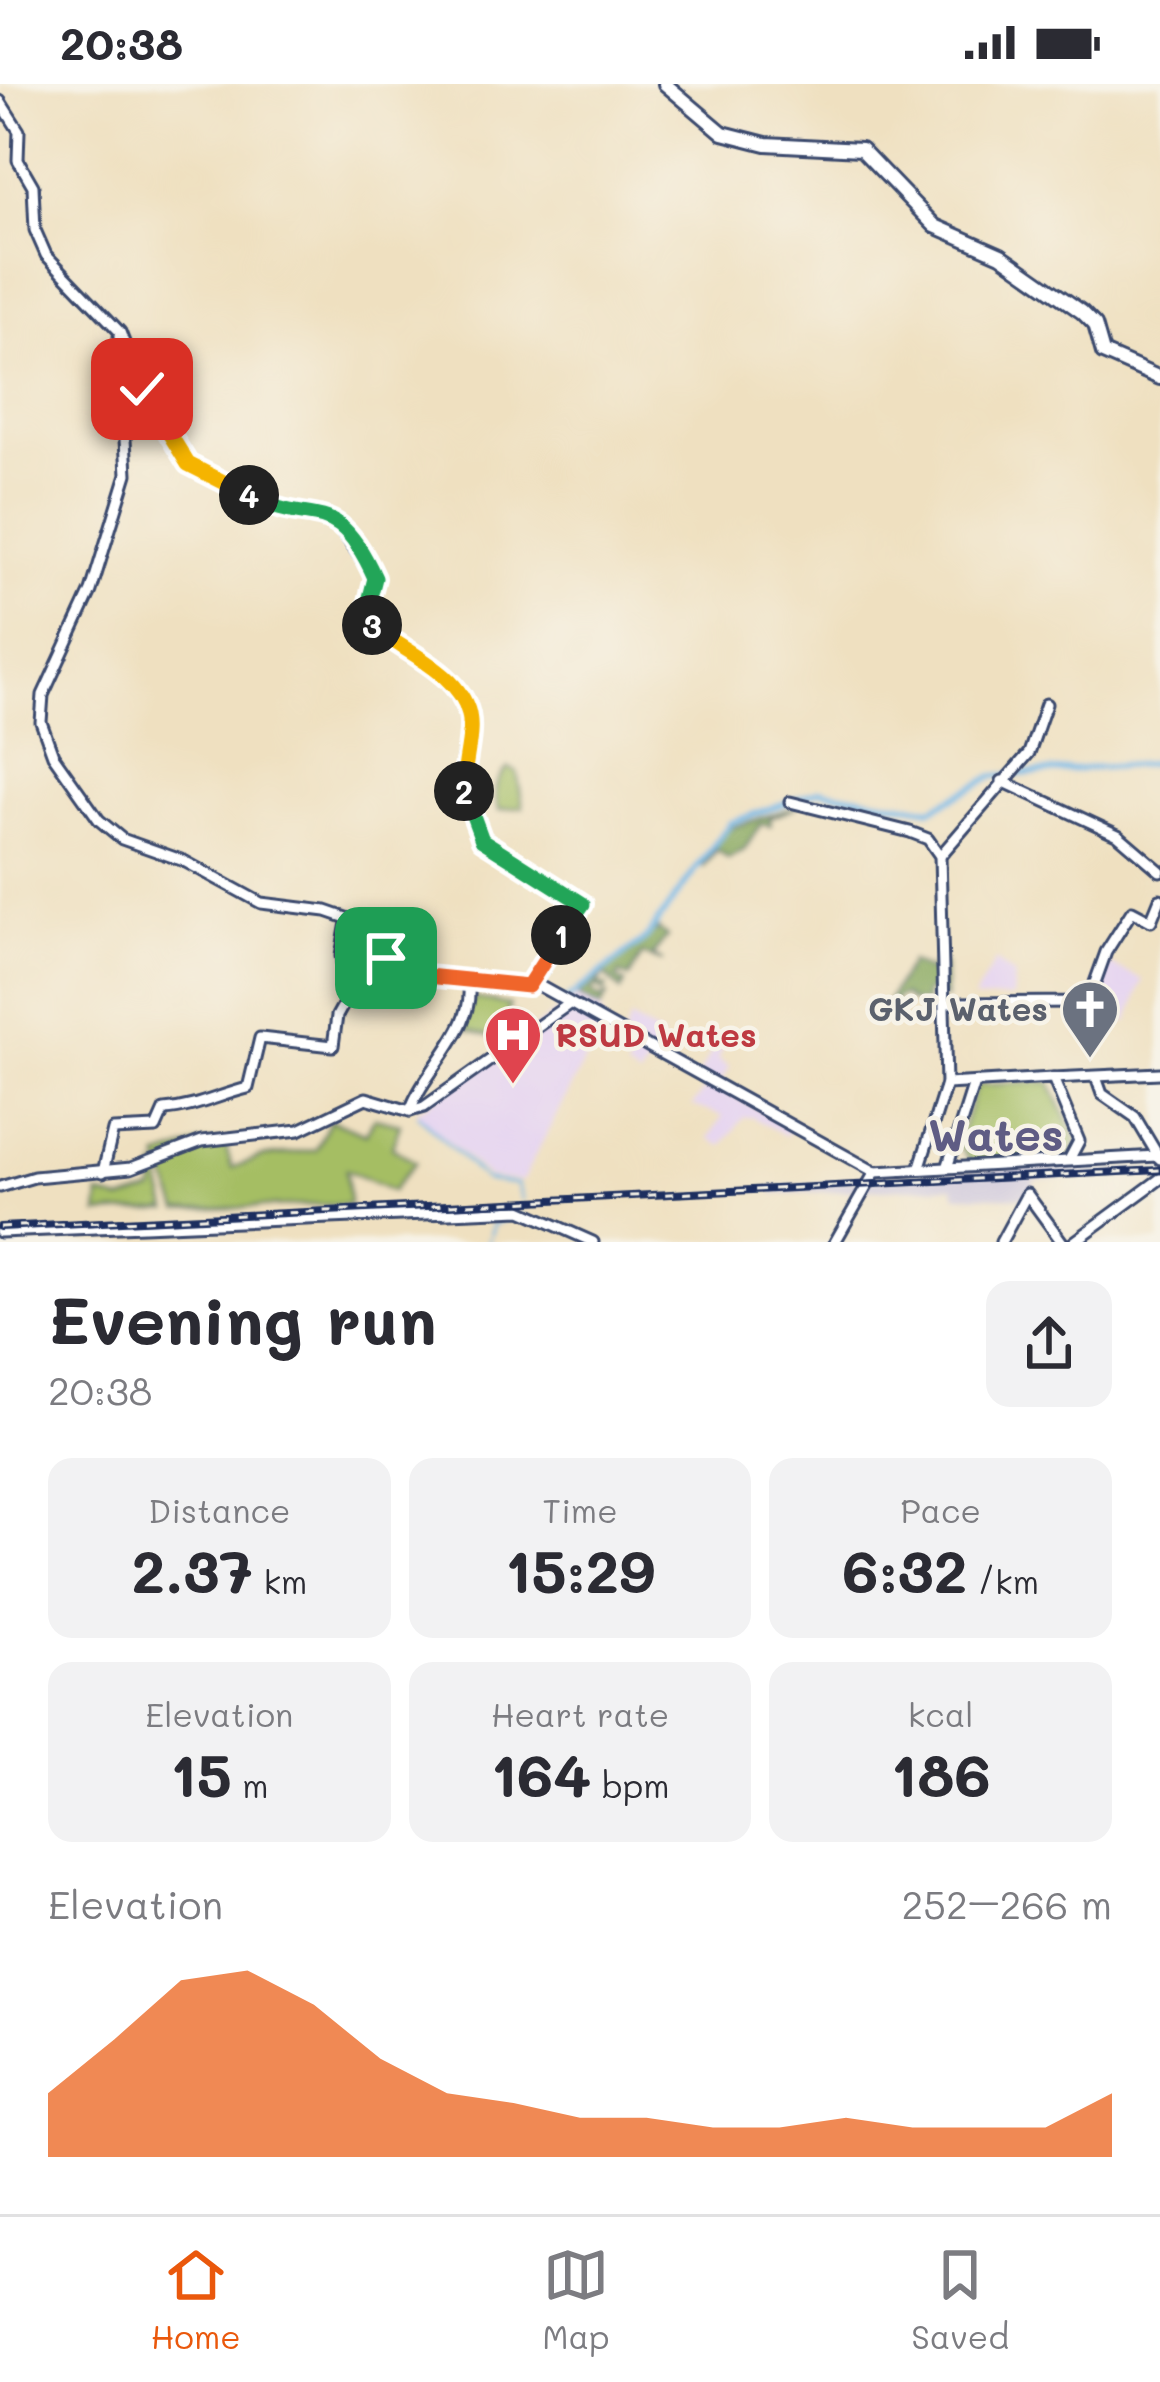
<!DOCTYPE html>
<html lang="en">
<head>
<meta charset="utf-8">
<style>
  body { margin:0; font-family:Mali,sans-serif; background:#f2f2f3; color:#2b2b33; height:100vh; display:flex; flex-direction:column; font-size:45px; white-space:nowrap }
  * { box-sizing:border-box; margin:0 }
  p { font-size:39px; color:#7c7c81 }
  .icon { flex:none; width:66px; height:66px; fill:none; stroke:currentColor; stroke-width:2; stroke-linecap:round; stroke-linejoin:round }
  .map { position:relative; height:1158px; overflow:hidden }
  .drawer { display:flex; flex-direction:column; background:#fff; flex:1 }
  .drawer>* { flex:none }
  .pin { position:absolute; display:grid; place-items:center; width:102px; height:102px; color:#fff; margin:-51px; border-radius:24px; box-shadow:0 6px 18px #0006 }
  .km { position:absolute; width:60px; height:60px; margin:-30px; border-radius:50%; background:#222; color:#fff; font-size:33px; line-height:60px; text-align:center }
  .round { display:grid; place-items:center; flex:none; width:126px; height:126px; border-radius:24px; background:#f2f2f3 }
  .head { display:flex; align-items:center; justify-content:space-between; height:204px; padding:0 48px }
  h1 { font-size:66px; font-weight:700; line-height:90px }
  .metrics { display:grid; grid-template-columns:repeat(3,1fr); gap:18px; height:204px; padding:12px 48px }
  .metrics div { display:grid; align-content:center; border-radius:24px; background:#f2f2f3; text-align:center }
  .metrics b { font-size:60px; font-weight:700 }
  .metrics small { font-size:33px; font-weight:400 }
  .metrics p { font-size:33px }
  .chart { height:336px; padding:24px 48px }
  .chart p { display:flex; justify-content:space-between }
  .chart svg { width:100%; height:216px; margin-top:12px; fill:#ea580c; opacity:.7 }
  .status { display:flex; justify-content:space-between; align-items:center; height:84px; padding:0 60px; background:#fff; direction:ltr }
  .status svg { height:33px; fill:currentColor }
  .menu { display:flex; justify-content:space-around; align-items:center; height:168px; border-top:3px solid #e1e1e2; background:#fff; font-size:33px; color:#7c7c81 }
  .menu a { display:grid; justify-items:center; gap:6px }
  .menu .on { color:#ea580c }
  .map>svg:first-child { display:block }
</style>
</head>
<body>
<div class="status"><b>20:38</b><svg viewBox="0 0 49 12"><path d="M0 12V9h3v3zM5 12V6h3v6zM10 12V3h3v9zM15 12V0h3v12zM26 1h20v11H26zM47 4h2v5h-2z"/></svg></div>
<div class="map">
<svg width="1160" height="1158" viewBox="0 0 1160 1158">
  <rect width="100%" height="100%" fill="#f7f3e8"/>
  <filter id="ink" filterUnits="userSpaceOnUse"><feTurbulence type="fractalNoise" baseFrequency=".00833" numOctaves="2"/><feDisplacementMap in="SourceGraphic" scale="24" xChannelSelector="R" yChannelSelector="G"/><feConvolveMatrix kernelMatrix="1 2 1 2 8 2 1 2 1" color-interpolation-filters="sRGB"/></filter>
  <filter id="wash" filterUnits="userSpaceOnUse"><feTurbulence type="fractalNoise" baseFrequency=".004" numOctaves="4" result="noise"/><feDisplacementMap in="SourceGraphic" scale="48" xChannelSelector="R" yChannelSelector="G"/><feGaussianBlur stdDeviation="2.7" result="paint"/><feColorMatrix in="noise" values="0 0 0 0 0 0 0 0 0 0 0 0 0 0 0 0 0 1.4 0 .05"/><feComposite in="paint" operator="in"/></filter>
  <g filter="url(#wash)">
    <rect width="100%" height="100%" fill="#efe0c0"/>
    <g fill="#e5d3f1">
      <polygon points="995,877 1014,892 1012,914 973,916"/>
      <polygon points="1102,877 1143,896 1128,938 1096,929 1090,922"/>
      <polygon points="578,913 600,924 604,939 522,1097 488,1093 416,1028"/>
      <polygon points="630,935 663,954 639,994 626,986 635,969 629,964 632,959 621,961"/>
      <polygon points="720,954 726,958 717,975 729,983 718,1003 790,1044 786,1052 752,1033 743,1034 722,1062 709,1054 723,1032 692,1022 710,999 698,991"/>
    </g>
    <polygon fill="#c7c0d9" points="1090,1077 1092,1086 1137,1086 1137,1090 1034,1096 1034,1107 1019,1113 956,1111 953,1102 772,1110 772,1103"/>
    <g fill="#a5be64" stroke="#607661" stroke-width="3">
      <path d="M508,684L517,688L523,723L499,726C493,708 494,697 508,684Z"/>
      <polygon points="474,914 510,921 507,928 516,931 504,957 462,944"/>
      <polygon points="1050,998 1077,1057 1068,1072 971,1077 957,1060 977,1001"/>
      <polygon points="374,1034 400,1040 392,1063 415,1078 392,1107 346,1086 349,1120 179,1126 159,1074 202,1059 237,1057 225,1060 232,1084 261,1073 316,1066 330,1036 366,1050"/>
      <polygon points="157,1081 168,1126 98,1130 100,1111 121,1117 154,1107"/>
    </g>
    <g fill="#84a55a" stroke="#506a5c" stroke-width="3">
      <polygon points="797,723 770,734 771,742 761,740 744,766 728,775 717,766 703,784 726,745"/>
      <polygon points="656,844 654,849 658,845 667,853 652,872 663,878 642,871 629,894 620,890 617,895 625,900 621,907 605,891 597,900 607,903 604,907 595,903 591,908 600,915 608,910 600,924 577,912"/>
      <polygon points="936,877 944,880 945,914 932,905 925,909 926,918 911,918 903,911 895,915 896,920 887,918 910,878 929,887"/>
    </g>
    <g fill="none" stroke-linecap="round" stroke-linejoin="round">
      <g stroke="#6eb5e5" stroke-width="3">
        <polyline points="418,1031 485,1096 517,1100 522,1115"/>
        <polyline points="491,1150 493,1140 522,1130"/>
        <polyline points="488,1158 489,1154"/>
      </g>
      <polyline stroke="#6eb5e5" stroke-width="6" points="564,918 646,854 730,739 820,706 931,725 994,692 1160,679"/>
    </g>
  </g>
  <g filter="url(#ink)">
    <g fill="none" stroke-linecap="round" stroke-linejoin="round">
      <defs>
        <g id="secondary">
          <path d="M0,17L19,47L18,76L33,102L35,146L46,171L120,248L142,305L178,368L197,387L269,422L334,435L375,494L366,530L373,542C403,568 444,583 464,620C474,637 466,656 464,674C454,764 520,780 583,820L534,899"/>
          <polyline points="119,252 127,390 91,507 43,611 41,638 53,671 99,736 122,755 184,777 261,819 326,827 384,847 386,877 427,892 525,903 534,899"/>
          <polyline points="1002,697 1118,751 1160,787"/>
          <polyline points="790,718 910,748 928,755 940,772 946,1000 920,1082"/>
          <polyline points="940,772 1029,669 1046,620"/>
          <polyline points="534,899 875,1088"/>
          <polyline points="945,919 1088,918 1106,868 1132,827 1151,837 1160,815"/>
          <polyline points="1096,993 1102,1010 1135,1033 1160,1075"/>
          <polyline points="1053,994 1160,989"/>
          <polyline points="946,1000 1053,994 1079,1057 1070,1074"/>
          <polyline points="410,1027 424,1023 569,920"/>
          <polyline points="948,1081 974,999"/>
          <path d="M103,1088L113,1046L156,1044L164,1026C195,1024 219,1011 248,1004L260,954L333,962L337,932L347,914L341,872L347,838"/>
          <polyline points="875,1088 1157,1072"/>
          <path d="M0,1103L34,1093L131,1084L202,1057L299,1046L366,1014L410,1027C424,984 481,942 467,893"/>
          <polyline points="0,1148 521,1126 593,1158"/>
          <polyline points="835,1158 875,1088"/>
          <polyline points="1001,1158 1027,1110 1062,1158"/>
          <polyline points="1074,1158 1160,1095"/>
        </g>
        <polyline id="primary" points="665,0 723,49 766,60 861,65 935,142 1001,171 1082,228 1095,241 1103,269 1160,294"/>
      </defs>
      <use href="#secondary" stroke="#3b4a6d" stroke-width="15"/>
      <use href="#primary" stroke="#3b4a6d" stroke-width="18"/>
      <use href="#secondary" stroke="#fff" stroke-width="9"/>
      <use href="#primary" stroke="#fff" stroke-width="12"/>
      <defs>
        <polyline id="rail" points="0,1143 1160,1086"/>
      </defs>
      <use href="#rail" stroke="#1b2f5e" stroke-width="8"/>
      <use href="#rail" stroke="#f7f3e8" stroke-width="3" stroke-dasharray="9" stroke-linecap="butt"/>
    </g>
  </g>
  <g fill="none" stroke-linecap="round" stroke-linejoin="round" filter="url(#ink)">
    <defs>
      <polyline id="split-1" points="386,874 427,892 528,902 561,851"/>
      <polyline id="split-2" points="464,707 482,756 583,820 561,851"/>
      <path id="split-3" d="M372,541C401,567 459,587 469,630C474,653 462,683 464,707"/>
      <path id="split-4" d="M249,411C312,448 334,403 375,494L367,525L372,541"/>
      <polyline id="split-5" points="142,305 188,380 249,411"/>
    </defs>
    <use href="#split-1" stroke="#fff" stroke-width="24"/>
    <use href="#split-2" stroke="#fff" stroke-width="24"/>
    <use href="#split-3" stroke="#fff" stroke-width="24"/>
    <use href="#split-4" stroke="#fff" stroke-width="24"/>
    <use href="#split-5" stroke="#fff" stroke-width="24"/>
    <use href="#split-1" stroke="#f0652b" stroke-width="15"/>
    <use href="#split-2" stroke="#22a559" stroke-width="15"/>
    <use href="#split-3" stroke="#f5b400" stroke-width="15"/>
    <use href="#split-4" stroke="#22a559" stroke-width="15"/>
    <use href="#split-5" stroke="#f5b400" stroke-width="15"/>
  </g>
  <defs>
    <symbol id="church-pin" viewBox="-11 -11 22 30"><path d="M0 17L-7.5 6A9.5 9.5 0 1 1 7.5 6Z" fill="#6b7280" stroke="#f7f3e8"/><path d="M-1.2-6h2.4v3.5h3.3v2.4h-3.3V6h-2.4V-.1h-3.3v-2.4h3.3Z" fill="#fff"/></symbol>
    <symbol id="hospital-pin" viewBox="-11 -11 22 30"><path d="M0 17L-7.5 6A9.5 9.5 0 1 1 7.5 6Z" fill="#e0444e" stroke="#f7f3e8"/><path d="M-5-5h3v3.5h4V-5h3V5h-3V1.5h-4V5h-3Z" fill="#fff"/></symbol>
  </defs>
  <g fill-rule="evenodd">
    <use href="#church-pin" x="1057" y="892" width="66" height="90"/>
    <use href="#hospital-pin" x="480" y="918" width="66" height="90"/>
  </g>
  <g text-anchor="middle" stroke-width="9" stroke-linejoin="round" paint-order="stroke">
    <g font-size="33" font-weight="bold" fill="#5b616d" stroke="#f7f3e8" text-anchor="end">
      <text x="1048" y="937">GKJ Wates</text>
    </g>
    <g font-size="33" font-weight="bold" fill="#be3a42" stroke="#f7f3e8" text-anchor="start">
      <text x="555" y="963">RSUD Wates</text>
    </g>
    <g font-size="45" font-weight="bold" fill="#5f5c84" stroke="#f7f3e8">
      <text x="996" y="1067">Wates</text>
    </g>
  </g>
</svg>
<div class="pin" style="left:386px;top:874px;background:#1e9e55"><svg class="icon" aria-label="arrive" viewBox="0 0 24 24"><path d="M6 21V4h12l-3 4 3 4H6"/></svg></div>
<div class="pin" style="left:142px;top:305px;background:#d93025"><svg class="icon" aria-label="check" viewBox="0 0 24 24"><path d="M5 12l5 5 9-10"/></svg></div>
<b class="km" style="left:561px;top:851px">1</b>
<b class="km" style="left:464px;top:707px">2</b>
<b class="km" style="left:372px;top:541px">3</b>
<b class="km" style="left:249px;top:411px">4</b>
</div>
<section class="drawer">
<div class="head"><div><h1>Evening run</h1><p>20:38</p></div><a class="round"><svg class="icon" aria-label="share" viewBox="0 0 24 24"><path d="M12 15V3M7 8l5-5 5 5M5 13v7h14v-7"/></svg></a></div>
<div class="metrics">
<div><p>Distance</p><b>2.37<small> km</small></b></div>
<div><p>Time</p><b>15:29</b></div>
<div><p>Pace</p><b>6:32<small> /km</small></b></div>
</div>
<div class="metrics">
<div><p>Elevation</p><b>15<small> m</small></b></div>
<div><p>Heart rate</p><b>164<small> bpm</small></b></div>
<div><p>kcal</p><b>186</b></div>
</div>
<div class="chart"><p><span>Elevation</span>252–266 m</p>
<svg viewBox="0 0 160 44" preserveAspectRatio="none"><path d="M0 44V31L10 20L20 8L30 6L40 13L50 24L60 31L70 33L80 36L90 36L100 38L110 38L120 36L130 38L140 38L150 38L160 31V44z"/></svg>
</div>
</section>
<nav class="menu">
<a class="on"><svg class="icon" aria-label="home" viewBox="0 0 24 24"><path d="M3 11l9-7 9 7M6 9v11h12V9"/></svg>Home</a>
<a><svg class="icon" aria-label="map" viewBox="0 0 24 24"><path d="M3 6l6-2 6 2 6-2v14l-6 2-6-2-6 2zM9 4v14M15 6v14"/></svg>Map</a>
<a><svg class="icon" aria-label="saved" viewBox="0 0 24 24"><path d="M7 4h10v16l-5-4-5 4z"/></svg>Saved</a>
</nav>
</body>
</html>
